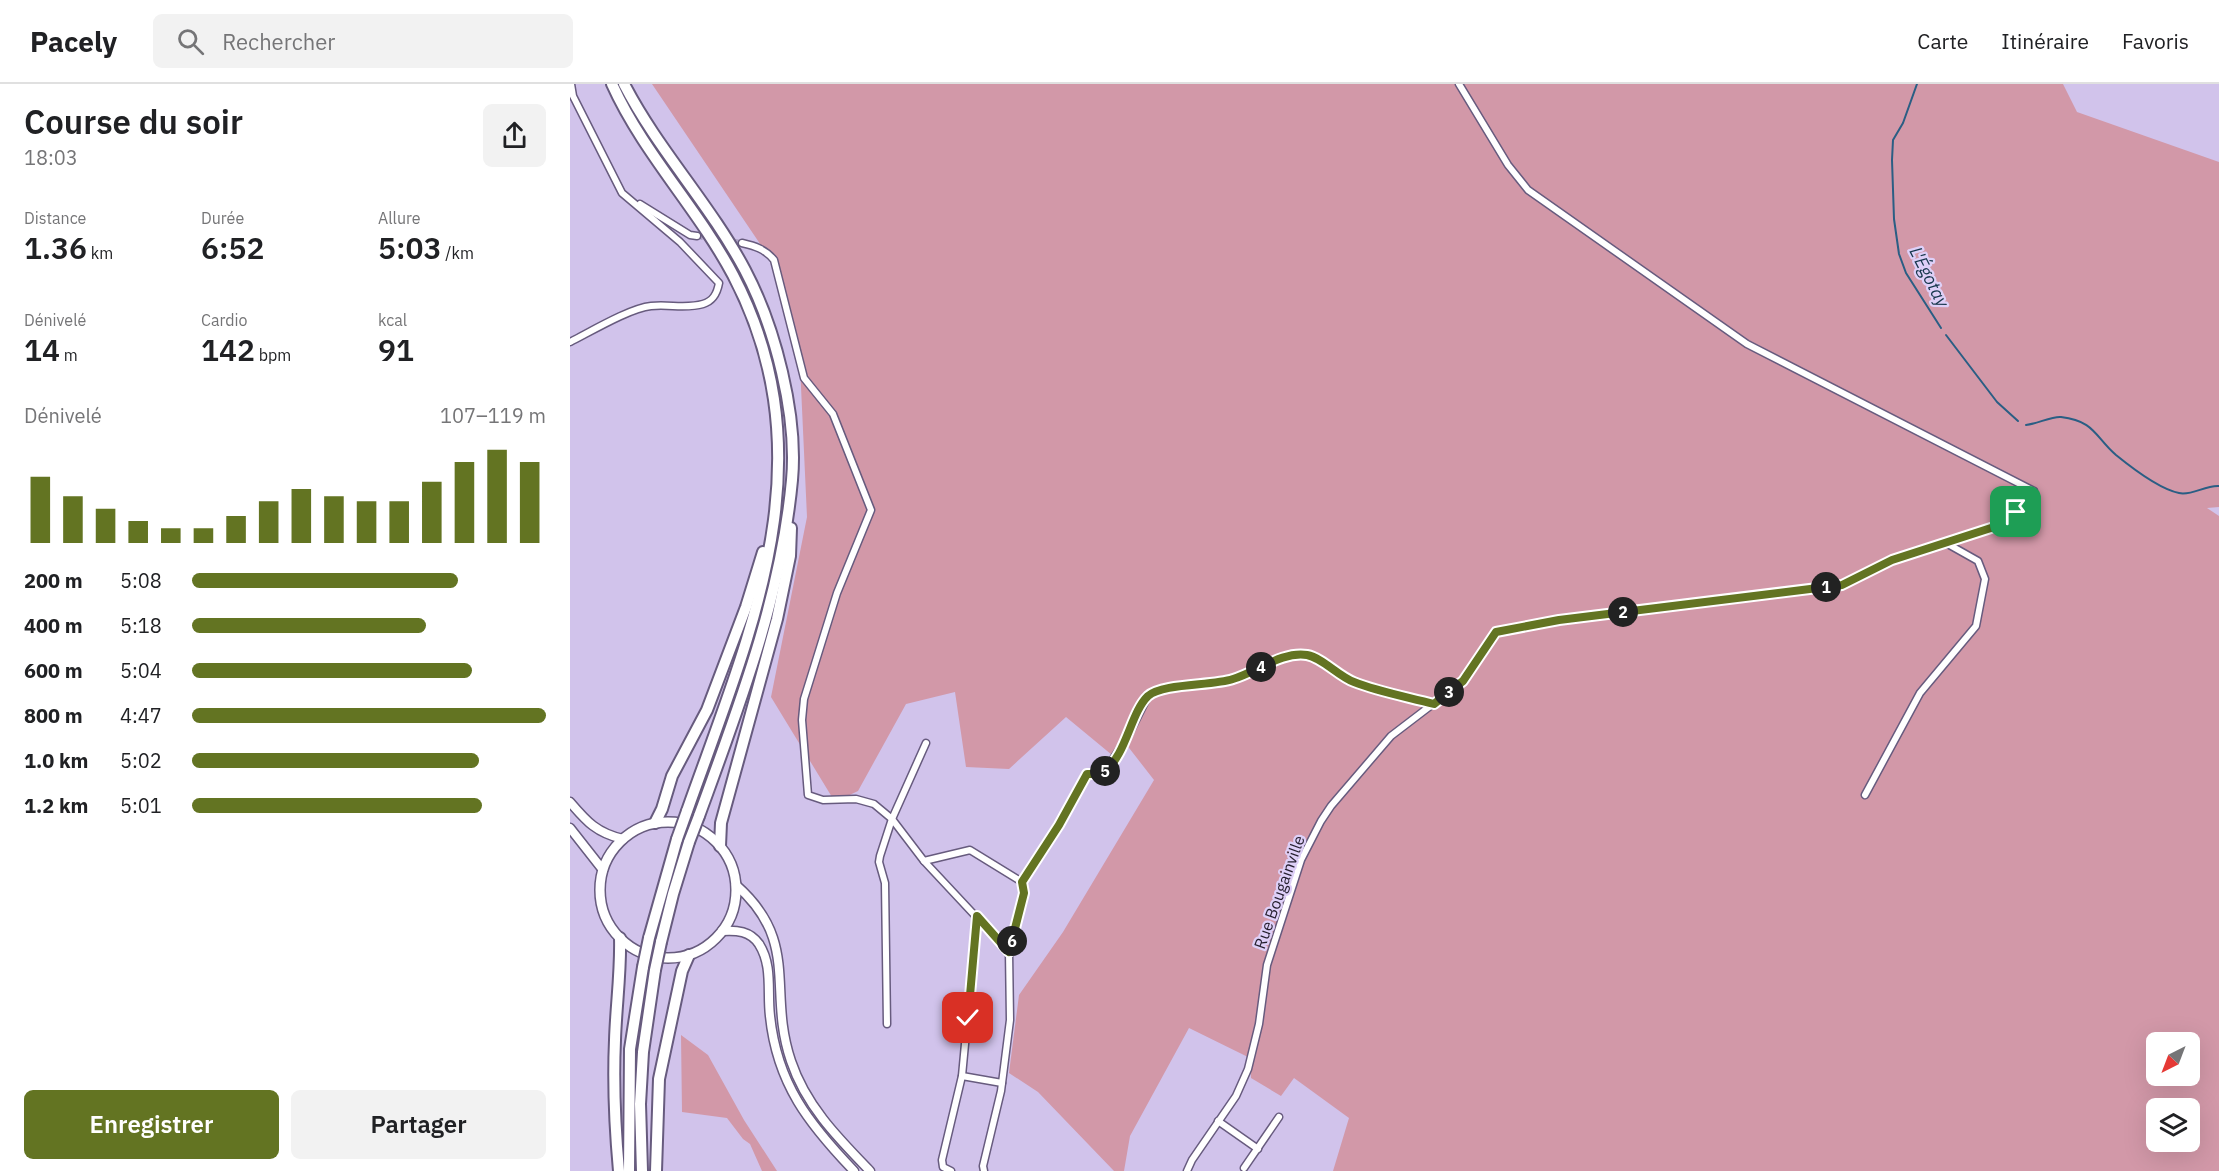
<!DOCTYPE html>
<html lang="fr">
<head>
<meta charset="utf-8">
<style>
  body { margin:0; font-family:"IBM Plex Sans",sans-serif; background:#f2f2f2; color:#202124; height:100vh; display:flex; flex-direction:column; font-size:22px; white-space:nowrap }
  * { box-sizing:border-box; margin:0 }
  p { font-size:20px; color:#757577 }
  .icon { flex:none; width:33px; height:33px; fill:none; stroke:currentColor; stroke-width:2; stroke-linecap:round; stroke-linejoin:round }
  .map { position:relative; flex:1; overflow:hidden }
  .panel { display:flex; flex-direction:column; background:#fff; width:570px }
  .panel>* { flex:none }
  .needle { width:39px; rotate:222deg }
  .controls { position:absolute; left:1576px; top:948px; display:grid; gap:12px }
  .controls a { display:grid; place-items:center; width:54px; height:54px; border-radius:9px; background:#fff; box-shadow:0 6px 24px #0002; font-size:30px }
  .pin { position:absolute; display:grid; place-items:center; width:51px; height:51px; color:#fff; margin:-26px; border-radius:12px; box-shadow:0 3px 9px #0006 }
  .km { position:absolute; width:30px; height:30px; margin:-15px; border-radius:50%; background:#222; color:#fff; font-size:16px; line-height:30px; text-align:center }
  .round { display:grid; place-items:center; flex:none; width:63px; height:63px; border-radius:9px; background:#f2f2f2 }
  .headline { display:flex; align-items:center; justify-content:space-between; height:102px; padding:0 24px }
  h1 { font-size:33px; font-weight:600; line-height:45px }
  .stats { display:grid; grid-template-columns:repeat(3,1fr); gap:9px; height:102px; padding:6px 24px }
  .stats div { display:grid; align-content:center }
  .stats b { font-size:30px; font-weight:600 }
  .stats small { font-size:16px; font-weight:400 }
  .stats p { font-size:16px }
  .chart { height:168px; padding:12px 24px }
  .chart p { display:flex; justify-content:space-between }
  .chart svg { width:100%; height:108px; margin-top:6px; stroke:#637422; stroke-width:6 }
  .primary-button { display:flex; gap:12px; margin-top:auto; padding:12px 24px }
  .primary-button a { flex:1; height:69px; border-radius:9px; background:#637422; color:#fff; font-size:24px; font-weight:600; line-height:69px; text-align:center }
  .primary-button a+a { background:#f2f2f2; color:#202124 }
  ul { padding:0 24px; list-style:none; font-size:20px }
  li { display:grid; grid-template-columns:96px 72px 1fr; align-items:center; height:45px }
  li i { height:15px; border-radius:8px; background:#637422 }
  header { display:flex; align-items:center; gap:36px; box-sizing:border-box; height:84px; padding:0 30px; background:#fff; border-bottom:2px solid #e0e0e0 }
  header strong { font-size:28px }
  nav { display:flex; gap:33px; margin-inline-start:auto; font-size:21px }
  .search { width:420px; height:54px; background:#f2f2f2; display:flex; align-items:center; gap:15px; box-sizing:border-box; padding:0 21px; border-radius:9px; color:#757577; font-size:22px }
  main { display:flex; flex:1; min-height:0 }
  .map>svg:first-child { display:block }
</style>
</head>
<body>
<header>
<strong>Pacely</strong>
<div class="search"><svg class="icon" aria-label="search" viewBox="0 0 24 24"><circle cx="10" cy="10" r="6"/><path d="M15 15l6 6"/></svg>Rechercher</div>
<nav><a>Carte</a><a>Itinéraire</a><a>Favoris</a></nav>
</header>
<main>
<section class="panel">
<div class="headline"><div><h1>Course du soir</h1><p>18:03</p></div><a class="round"><svg class="icon" aria-label="share" viewBox="0 0 24 24"><path d="M12 15V3M7 8l5-5 5 5M5 13v7h14v-7"/></svg></a></div>
<div class="stats">
<div><p>Distance</p><b>1.36<small> km</small></b></div>
<div><p>Durée</p><b>6:52</b></div>
<div><p>Allure</p><b>5:03<small> /km</small></b></div>
</div>
<div class="stats">
<div><p>Dénivelé</p><b>14<small> m</small></b></div>
<div><p>Cardio</p><b>142<small> bpm</small></b></div>
<div><p>kcal</p><b>91</b></div>
</div>
<div class="chart"><p><span>Dénivelé</span>107–119 m</p>
<svg viewBox="0 0 160 44" preserveAspectRatio="none"><path d="M5 44V17M15 44V25M25 44V30M35 44V35M45 44V38M55 44V38M65 44V33M75 44V27M85 44V22M95 44V25M105 44V27M115 44V27M125 44V19M135 44V11M145 44V6M155 44V11"/></svg>
</div>
<ul>
<li><b>200 m</b>5:08<i style="width:75%"></i></li>
<li><b>400 m</b>5:18<i style="width:66%"></i></li>
<li><b>600 m</b>5:04<i style="width:79%"></i></li>
<li><b>800 m</b>4:47<i style="width:100%"></i></li>
<li><b>1.0 km</b>5:02<i style="width:81%"></i></li>
<li><b>1.2 km</b>5:01<i style="width:82%"></i></li>
</ul>
<div class="primary-button"><a>Enregistrer</a><a>Partager</a></div>
</section>
<div class="map">
<svg width="1649" height="1087" viewBox="0 0 1649 1087">
  <rect width="100%" height="100%" fill="#d1c3eb"/>
  <g fill="#d298a8" fill-rule="evenodd">
    <path d="M82,0H1493L1507,28L1649,78V423L1637,424L1649,432V1087H763L779,1034L724,994L711,1012L681,994L680,974L619,944L560,1052L554,1087H544L468,1008L439,989L449,911L493,848L584,696L556,660L542,671L496,633L439,685L396,683L385,608L336,620L288,707L265,718L201,613L237,433L230,281L205,182ZM1587,958H1620V992H1587ZM1587,1024H1620V1058H1587Z"/>
    <polygon points="111,951 138,971 174,1036 207,1087 192,1087 180,1060 173,1055 157,1034 112,1028"/>
  </g>
  <g fill="none" stroke-linecap="round" stroke-linejoin="round">
    <g stroke="#2a5e84" stroke-width="2">
      <polyline points="1347,0 1333,39 1323,56 1322,76 1324,135 1329,170 1336,189 1371,244"/>
      <polyline points="1376,251 1427,318 1448,337"/>
      <path d="M1456,341C1467,340 1482,332 1491,333C1525,337 1525,353 1546,371C1562,384 1589,405 1609,409C1622,412 1635,401 1649,402"/>
    </g>
    <polyline stroke="#aea2c5" stroke-width="6" stroke-dasharray="6 3" stroke-linecap="butt" points="127,152 172,159"/>
    <defs>
      <g id="street">
        <polyline points="70,120 120,151 127,152"/>
        <path d="M172,159C185,162 195,165 204,176L234,294L263,330L301,426L267,509L234,615L232,636L238,711L253,716L286,715L304,720L322,735L354,777L439,868"/>
        <path d="M0,258C20,248 60,224 81,222C99,220 116,225 133,220C143,217 147,210 149,199L110,158L52,109L3,12L1,0"/>
        <polyline points="1295,711 1350,609 1406,542 1415,495 1408,477 1376,459"/>
        <polyline points="354,777 400,766 452,798"/>
        <polyline points="317,940 315,799 309,778 310,772 322,735 356,659"/>
        <polyline points="392,992 432,999"/>
        <polyline points="648,1037 688,1065"/>
        <polyline points="674,1084 709,1033"/>
        <polyline points="381,1087 373,1083 372,1076 392,992 407,832"/>
        <path d="M414,1087L413,1082L431,1007L440,936L439,868L454,809L452,798L489,741L517,690L535,687L557,654L578,612C600,597 638,603 663,595C686,588 711,567 736,571C754,574 767,591 784,598C809,608 838,613 864,620"/>
        <polyline points="617,1087 622,1076 666,1012 678,985 689,940 697,881 731,776 751,737 761,722 821,652 893,597 926,548 989,536 1272,501 1322,476 1424,443 1446,428 1464,407 1177,260 958,106 938,81 889,0"/>
      </g>
      <g id="secondary">
        <path d="M0,718C17,738 27,749 53,755"/>
        <polyline points="0,744 33,786"/>
        <path d="M166,801C231,858 197,907 221,977C236,1022 268,1054 300,1087"/>
        <path d="M152,847C167,846 180,847 189,860C203,882 197,908 200,932C207,1000 239,1040 284,1087"/>
      </g>
      <circle id="primary" cx="98" cy="806" r="68"/>
      <g id="highway">
        <path d="M42,0C73,69 128,125 163,191C260,376 180,549 117,727"/>
        <path d="M54,0C88,66 140,120 175,186C205,243 228,331 222,396C211,514 169,622 129,732"/>
        <polyline points="85,739 92,725 102,692 137,626 176,523 193,468"/>
        <polyline points="150,762 151,739 207,535 220,472 221,444"/>
        <polyline points="79,854 107,755"/>
        <polyline points="91,858 103,810 119,758"/>
        <path d="M49,1087C45,1043 43,1000 45,956C46,922 51,888 50,854"/>
        <polyline points="59,1087 60,965 73,883"/>
        <polyline points="72,1087 70,1020 73,968 85,886"/>
        <polyline points="86,1087 89,995 112,887 119,871"/>
      </g>
    </defs>
    <use href="#street" stroke="#675b7e" stroke-width="9"/>
    <use href="#secondary" stroke="#675b7e" stroke-width="11"/>
    <use href="#primary" stroke="#675b7e" stroke-width="12"/>
    <use href="#highway" stroke="#675b7e" stroke-width="14"/>
    <use href="#street" stroke="#fff" stroke-width="6"/>
    <use href="#secondary" stroke="#fff" stroke-width="8"/>
    <use href="#primary" stroke="#fff" stroke-width="9"/>
    <use href="#highway" stroke="#fff" stroke-width="10"/>
    <defs>
      <g id="highway-bridge">
        <polyline points="107,755 117,727"/>
        <polyline points="119,758 129,732"/>
        <polyline points="73,883 79,854"/>
        <polyline points="85,886 91,858"/>
      </g>
    </defs>
    <use href="#highway-bridge" stroke="#675b7e" stroke-width="14" stroke-linecap="butt"/>
    <use href="#highway-bridge" stroke="#fff" stroke-width="10"/>
  </g>
  <g fill="none" stroke-linecap="round" stroke-linejoin="round">
    <defs>
      <path id="route" d="M398,934L407,832L439,868L454,809L452,798L489,741L517,690C522,690 530,691 535,687C556,671 561,628 578,612C593,599 642,602 663,595C687,588 712,567 737,571C753,574 768,592 784,598C809,608 838,613 864,620L893,597L926,548L989,536L1272,501L1322,476L1424,443L1446,428"/>
    </defs>
    <use href="#route" stroke="#fff" stroke-width="12"/>
    <use href="#route" stroke="#637422" stroke-width="8"/>
  </g>
  <g text-anchor="middle" stroke-width="4.5" stroke-linejoin="round" paint-order="stroke">
    <g font-size="16" fill="#241e2d" stroke="#ded0f8">
      <text transform="translate(709 808) rotate(-70)" y="6">Rue Bougainville</text>
    </g>
    <g font-size="18" font-style="italic" fill="#16364c" stroke="#ded0f8">
      <text transform="translate(1359 193) rotate(63)" y="6">L'Égotay</text>
    </g>
  </g>
</svg>
<div class="controls">
<a><svg class="needle" viewBox="-14 -14 28 28"><path d="M0-13l5 13h-10z" fill="#e53935"/><path d="M0 13l5-13h-10z" fill="#757577"/></svg></a>
<a><svg class="icon" aria-label="layers" viewBox="0 0 24 24"><path d="M12 4l9 5-9 5-9-5zM3 14l9 5 9-5"/></svg></a>
</div>
<div class="pin" style="left:1446px;top:428px;background:#1e9e55"><svg class="icon" aria-label="arrive" viewBox="0 0 24 24"><path d="M6 21V4h12l-3 4 3 4H6"/></svg></div>
<div class="pin" style="left:398px;top:934px;background:#d93025"><svg class="icon" aria-label="check" viewBox="0 0 24 24"><path d="M5 12l5 5 9-10"/></svg></div>
<b class="km" style="left:1256px;top:503px">1</b>
<b class="km" style="left:1053px;top:528px">2</b>
<b class="km" style="left:879px;top:608px">3</b>
<b class="km" style="left:691px;top:583px">4</b>
<b class="km" style="left:535px;top:687px">5</b>
<b class="km" style="left:442px;top:857px">6</b>
</div>
</main>
</body>
</html>
